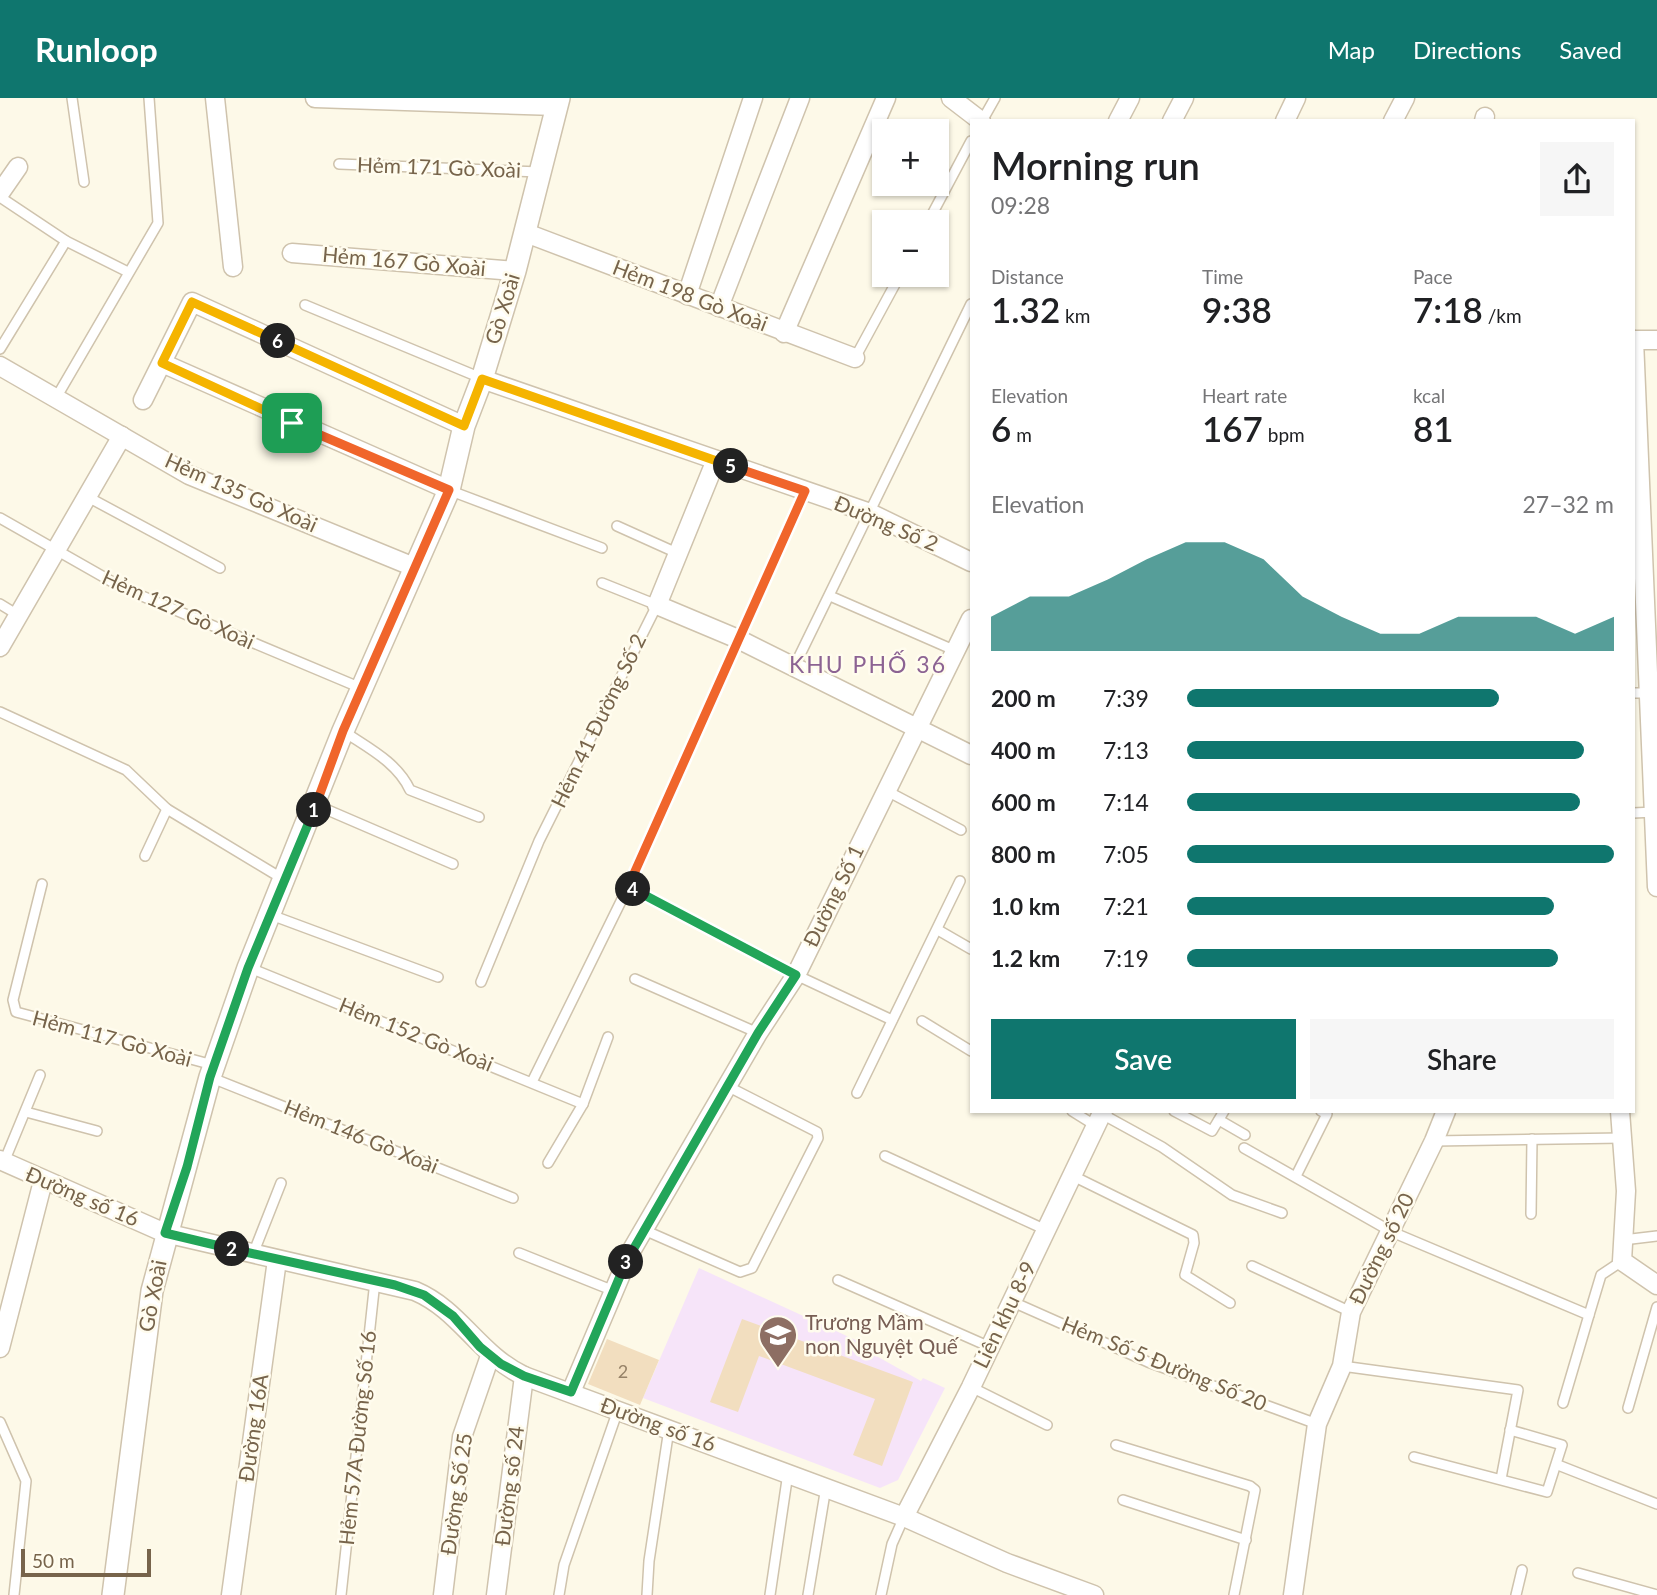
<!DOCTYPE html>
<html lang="en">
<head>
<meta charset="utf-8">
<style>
  body { margin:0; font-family:Lato,sans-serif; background:#f6f6f6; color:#202124; height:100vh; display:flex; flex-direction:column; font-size:26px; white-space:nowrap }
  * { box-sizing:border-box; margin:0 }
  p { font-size:23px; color:#757577 }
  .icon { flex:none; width:38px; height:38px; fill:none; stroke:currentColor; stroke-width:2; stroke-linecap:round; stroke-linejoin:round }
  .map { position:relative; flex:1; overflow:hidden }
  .details { position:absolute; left:970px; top:21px; width:665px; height:994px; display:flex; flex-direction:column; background:#fff; border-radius:0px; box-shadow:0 2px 5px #0004 }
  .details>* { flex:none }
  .tools { position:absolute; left:872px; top:21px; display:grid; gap:14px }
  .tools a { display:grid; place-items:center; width:77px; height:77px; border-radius:0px; background:#fff; box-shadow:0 2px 5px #0004; font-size:35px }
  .scale { position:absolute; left:21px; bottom:18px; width:130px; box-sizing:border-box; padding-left:7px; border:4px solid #77644b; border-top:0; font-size:19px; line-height:24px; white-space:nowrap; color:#77644b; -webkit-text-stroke:5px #fffcee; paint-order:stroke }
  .pin { position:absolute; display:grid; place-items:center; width:60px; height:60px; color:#fff; margin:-30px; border-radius:14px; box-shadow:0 4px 10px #0006 }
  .km { position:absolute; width:35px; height:35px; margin:-18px; border-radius:50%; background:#222; color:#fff; font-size:19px; line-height:35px; text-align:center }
  .round { display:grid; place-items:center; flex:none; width:74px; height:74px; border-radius:0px; background:#f6f6f6 }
  .overview { display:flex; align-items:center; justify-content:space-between; height:119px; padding:0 21px }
  h1 { font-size:38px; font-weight:600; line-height:52px }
  .stats { display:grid; grid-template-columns:repeat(3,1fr); gap:10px; height:119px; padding:7px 21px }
  .stats div { display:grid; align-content:center }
  .stats b { font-size:35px; font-weight:600 }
  .stats small { font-size:19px; font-weight:400 }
  .stats p { font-size:19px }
  .chart { height:196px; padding:14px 21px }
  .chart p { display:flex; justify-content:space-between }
  .chart svg { width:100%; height:126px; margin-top:7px; fill:#0f766e; opacity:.7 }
  .cta { display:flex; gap:14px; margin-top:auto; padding:14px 21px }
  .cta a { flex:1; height:80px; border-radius:0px; background:#0f766e; color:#fff; font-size:28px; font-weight:600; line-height:80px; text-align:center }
  .cta a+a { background:#f6f6f6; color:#202124 }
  ul { padding:0 21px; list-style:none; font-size:23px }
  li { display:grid; grid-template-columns:112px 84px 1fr; align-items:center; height:52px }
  li i { height:18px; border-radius:9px; background:#0f766e }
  header { display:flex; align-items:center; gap:42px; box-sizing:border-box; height:98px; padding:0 35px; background:#0f766e; color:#fff }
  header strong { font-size:33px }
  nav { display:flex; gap:38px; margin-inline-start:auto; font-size:24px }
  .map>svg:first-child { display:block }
</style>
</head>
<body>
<header>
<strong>Runloop</strong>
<nav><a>Map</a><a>Directions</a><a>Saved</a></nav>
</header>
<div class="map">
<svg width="1657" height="1497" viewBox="0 0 1657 1497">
  <rect width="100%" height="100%" fill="#fdf9e8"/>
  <polygon fill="#f6e4f9" points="699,1170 873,1250 871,1255 921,1283 923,1280 945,1290 898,1382 880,1390 643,1300"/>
  <g fill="#f2debf">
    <polygon points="742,1221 913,1284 882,1368 853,1357 875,1301 759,1258 738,1314 710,1304"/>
    <polygon points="607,1241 659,1262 640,1307 588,1286"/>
  </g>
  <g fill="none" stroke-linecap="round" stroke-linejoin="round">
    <defs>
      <g id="service">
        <polyline points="72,0 84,84"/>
        <polyline points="982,23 995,0"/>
        <polyline points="339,66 539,74"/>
        <polyline points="0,99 66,143 128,174"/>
        <polyline points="928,124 971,43"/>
        <polyline points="305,207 481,280"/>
        <polyline points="0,251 66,143"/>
        <polyline points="855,260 900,177"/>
        <polyline points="56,300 158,125 149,0"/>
        <polyline points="451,393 602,450"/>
        <polyline points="86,398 220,470"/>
        <polyline points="0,420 123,490 361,590"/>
        <polyline points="617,428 677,455"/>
        <polyline points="830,498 956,553"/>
        <polyline points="0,506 18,517"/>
        <polyline points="794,569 971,206"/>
        <polyline points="1633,595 1652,595"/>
        <polyline points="0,614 126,672 167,711 283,781"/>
        <path d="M343,633C368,650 397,664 410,692L479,719"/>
        <polyline points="885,692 961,732"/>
        <polyline points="316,707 453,766"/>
        <polyline points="1633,715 1655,714"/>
        <polyline points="145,758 167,711"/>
        <polyline points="42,786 13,902 16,914 213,967"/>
        <polyline points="628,789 796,877 892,922"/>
        <polyline points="271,817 438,879"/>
        <polyline points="938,832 971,851"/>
        <polyline points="250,870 583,1006"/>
        <polyline points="635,881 758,935"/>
        <polyline points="481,884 539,743 657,507 602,485"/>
        <polyline points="922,923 971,953"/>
        <polyline points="212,980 513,1100"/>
        <polyline points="532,984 628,789 805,393"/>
        <polyline points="857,995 960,783"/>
        <polyline points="1072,1013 1096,1028"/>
        <polyline points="1174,1013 1212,1033 1224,1013"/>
        <polyline points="26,1014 97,1033"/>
        <polyline points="1102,1016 1162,1049 1232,1097 1282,1115"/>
        <polyline points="1219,1022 1245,1037"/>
        <polyline points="1434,1043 1622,1040"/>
        <polyline points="1244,1050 1392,1134 1589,1217 1601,1177 1622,1163"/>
        <polyline points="885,1058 1046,1132"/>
        <polyline points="4,1064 40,977"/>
        <polyline points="548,1065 583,1006 608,939"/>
        <polyline points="1071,1077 1193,1137 1194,1145 1185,1177 1230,1205"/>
        <polyline points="1296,1078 1327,1016 1321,1013"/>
        <polyline points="1531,1116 1532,1041"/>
        <polyline points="644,1132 740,1174 752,1170 818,1040 817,1034 727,988"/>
        <polyline points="1623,1142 1657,1138"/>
        <polyline points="519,1155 614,1193"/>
        <polyline points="253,1156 281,1085"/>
        <polyline points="1252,1168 1351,1214"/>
        <polyline points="838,1182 990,1249"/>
        <polyline points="1013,1204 1148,1264 1317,1326"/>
        <polyline points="1342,1268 1518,1292 1501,1381"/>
        <polyline points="971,1289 1047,1327"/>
        <polyline points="1563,1305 1589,1217"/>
        <polyline points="1628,1310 1657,1209"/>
        <polyline points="0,1324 26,1383 14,1497"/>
        <polyline points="1116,1347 1250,1388 1255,1392 1234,1497"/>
        <polyline points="1414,1359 1547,1394 1562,1347 1510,1332"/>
        <polyline points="1558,1367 1657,1406"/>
        <polyline points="1123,1402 1246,1442"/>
        <polyline points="1578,1475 1657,1497"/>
        <polyline points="341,1497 375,1183"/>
        <polyline points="559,1497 564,1467 618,1312"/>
        <polyline points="647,1497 649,1463 669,1331"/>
        <polyline points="770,1497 788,1375"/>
        <polyline points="808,1497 826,1389"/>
        <polyline points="881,1497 892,1446 904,1419"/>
        <polyline points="1516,1497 1522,1472"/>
      </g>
      <g id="minor">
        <polyline points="215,0 233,169"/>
        <polyline points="315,0 556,8"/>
        <polyline points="951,0 981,23"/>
        <polyline points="1118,23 1130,0"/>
        <polyline points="1172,23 1184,0"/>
        <polyline points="1285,23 1296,0"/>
        <polyline points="1393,23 1405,0"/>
        <polyline points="1484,23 1485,19"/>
        <polyline points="0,95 18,69"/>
        <polyline points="526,135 855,260"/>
        <polyline points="292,155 515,173"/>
        <polyline points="687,197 753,0"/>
        <polyline points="719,209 800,0"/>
        <polyline points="784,235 886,0"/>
        <polyline points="1633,242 1657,242"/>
        <polyline points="1634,242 1657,789"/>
        <polyline points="162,265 449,392"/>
        <polyline points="0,268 189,377 414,469"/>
        <polyline points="482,281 870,415 971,464"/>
        <polyline points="143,302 192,204 464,328"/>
        <polyline points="716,362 657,507 738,541 971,657"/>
        <polyline points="0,549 122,338"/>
        <polyline points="1620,1013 1626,1093 1622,1163 1657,1187"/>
        <path d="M0,1062L165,1135L415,1193C460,1212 478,1256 524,1278L904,1419L1007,1465L1094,1497"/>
        <polyline points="0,1250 43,1083"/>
        <polyline points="571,1294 630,1155 758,935 796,877 971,521"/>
        <polyline points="904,1419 971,1289 1103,1013"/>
        <polyline points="231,1497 277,1162"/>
        <polyline points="443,1497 462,1339 490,1258"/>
        <polyline points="496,1497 524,1278"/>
        <polyline points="1293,1497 1317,1326 1342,1268 1351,1214 1434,1043 1446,1013"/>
      </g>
      <polyline id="tertiary" points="113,1497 152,1193 210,979 248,870 343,633 449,392 464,328 482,281 515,173 559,0"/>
    </defs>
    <use href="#service" stroke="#cfc3ad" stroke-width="12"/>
    <use href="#minor" stroke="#cfc3ad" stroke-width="21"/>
    <use href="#tertiary" stroke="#cfc3ad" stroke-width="24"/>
    <use href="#service" stroke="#fff" stroke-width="9"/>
    <use href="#minor" stroke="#fff" stroke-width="18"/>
    <use href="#tertiary" stroke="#fff" stroke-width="21"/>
  </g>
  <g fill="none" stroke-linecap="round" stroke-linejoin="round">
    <defs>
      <polyline id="split-1" points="292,325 449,392 343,633 314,712"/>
      <polyline id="split-2" points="232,1151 165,1135 187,1069 210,979 248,870 314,712"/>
      <polyline id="split-3" points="232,1151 395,1187 424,1197 453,1218 480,1249 501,1266 524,1278 571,1294 626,1164"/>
      <polyline id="split-4" points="626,1164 758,935 796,877 633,791"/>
      <polyline id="split-5" points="633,791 628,789 805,393 731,368"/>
      <polyline id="split-6" points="278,243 464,328 482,281 731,368"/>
      <polyline id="split-7" points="278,243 192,204 162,265 292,325"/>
    </defs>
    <use href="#split-1" stroke="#fff" stroke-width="14"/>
    <use href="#split-2" stroke="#fff" stroke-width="14"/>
    <use href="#split-3" stroke="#fff" stroke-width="14"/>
    <use href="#split-4" stroke="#fff" stroke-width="14"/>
    <use href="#split-5" stroke="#fff" stroke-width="14"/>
    <use href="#split-6" stroke="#fff" stroke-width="14"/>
    <use href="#split-7" stroke="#fff" stroke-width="14"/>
    <use href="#split-1" stroke="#f0652b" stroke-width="9"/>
    <use href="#split-2" stroke="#22a559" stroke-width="9"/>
    <use href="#split-3" stroke="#22a559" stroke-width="9"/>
    <use href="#split-4" stroke="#22a559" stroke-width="9"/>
    <use href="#split-5" stroke="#f0652b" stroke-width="9"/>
    <use href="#split-6" stroke="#f5b400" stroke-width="9"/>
    <use href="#split-7" stroke="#f5b400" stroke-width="9"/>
  </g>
  <defs>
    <symbol id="school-pin" viewBox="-11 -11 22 30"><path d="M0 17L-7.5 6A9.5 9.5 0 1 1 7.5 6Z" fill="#8d6e63" stroke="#fffcee"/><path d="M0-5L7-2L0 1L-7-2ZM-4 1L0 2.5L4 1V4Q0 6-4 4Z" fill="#fff"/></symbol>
  </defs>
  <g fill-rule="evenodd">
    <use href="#school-pin" x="756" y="1215" width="44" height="60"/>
  </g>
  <g text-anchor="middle" stroke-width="5" stroke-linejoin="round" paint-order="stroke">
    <g font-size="18" fill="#968268">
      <text x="623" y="1280">2</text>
    </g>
    <g font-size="21" fill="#77644b" stroke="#fffcee">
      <text transform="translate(439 70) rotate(2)" y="7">Hẻm 171 Gò Xoài</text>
      <text transform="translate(404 164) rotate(5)" y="7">Hẻm 167 Gò Xoài</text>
      <text transform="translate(690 198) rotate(21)" y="7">Hẻm 198 Gò Xoài</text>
      <text transform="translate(503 211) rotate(-73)" y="7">Gò Xoài</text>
      <text transform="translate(241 395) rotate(24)" y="7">Hẻm 135 Gò Xoài</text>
      <text transform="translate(886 426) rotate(23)" y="7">Đường Số 2</text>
      <text transform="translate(178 512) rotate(24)" y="7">Hẻm 127 Gò Xoài</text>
      <text transform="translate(599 623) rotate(-64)" y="7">Hẻm 41 Đường Số 2</text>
      <text transform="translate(834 798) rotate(-64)" y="7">Đường Số 1</text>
      <text transform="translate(416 937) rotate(22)" y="7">Hẻm 152 Gò Xoài</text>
      <text transform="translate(112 941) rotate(15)" y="7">Hẻm 117 Gò Xoài</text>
      <text transform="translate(361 1039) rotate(22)" y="7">Hẻm 146 Gò Xoài</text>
      <text transform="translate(82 1099) rotate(23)" y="7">Đường số 16</text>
      <text transform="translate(1382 1151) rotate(-64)" y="7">Đường số 20</text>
      <text transform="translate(153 1198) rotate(-79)" y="7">Gò Xoài</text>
      <text transform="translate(1005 1217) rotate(-64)" y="7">Liên khu 8-9</text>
      <text transform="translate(1164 1266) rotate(22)" y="7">Hẻm Số 5 Đường Số 20</text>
      <text transform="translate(658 1327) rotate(20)" y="7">Đường số 16</text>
      <text transform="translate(254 1330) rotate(-82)" y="7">Đường 16A</text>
      <text transform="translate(358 1340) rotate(-84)" y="7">Hẻm 57A Đường Số 16</text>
      <text transform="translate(510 1388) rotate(-83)" y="7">Đường số 24</text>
      <text transform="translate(457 1396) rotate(-82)" y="7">Đường Số 25</text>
    </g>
    <g font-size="21" fill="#785e54" stroke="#fffcee" text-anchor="start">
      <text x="805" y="1232">Trương Mầm<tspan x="805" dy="24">non Nguyệt Quế</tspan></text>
    </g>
    <g font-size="23" letter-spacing="2" fill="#8c6393" stroke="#fffcee">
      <text x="868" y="575">KHU PHỐ 36</text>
    </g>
  </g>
</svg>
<div class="tools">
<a>+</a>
<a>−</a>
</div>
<div class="scale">50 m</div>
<div class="pin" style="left:292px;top:325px;background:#1e9e55"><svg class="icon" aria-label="arrive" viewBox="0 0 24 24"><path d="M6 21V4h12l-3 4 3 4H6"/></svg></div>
<b class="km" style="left:314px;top:712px">1</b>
<b class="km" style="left:232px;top:1151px">2</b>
<b class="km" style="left:626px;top:1164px">3</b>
<b class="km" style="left:633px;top:791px">4</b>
<b class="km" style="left:731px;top:368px">5</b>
<b class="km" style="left:278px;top:243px">6</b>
<section class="details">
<div class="overview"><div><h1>Morning run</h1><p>09:28</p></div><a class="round"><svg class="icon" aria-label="share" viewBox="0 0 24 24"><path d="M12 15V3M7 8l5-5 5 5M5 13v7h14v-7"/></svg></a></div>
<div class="stats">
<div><p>Distance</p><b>1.32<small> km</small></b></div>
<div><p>Time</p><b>9:38</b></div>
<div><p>Pace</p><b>7:18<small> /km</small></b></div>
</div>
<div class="stats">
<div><p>Elevation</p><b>6<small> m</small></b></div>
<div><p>Heart rate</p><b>167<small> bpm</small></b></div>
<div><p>kcal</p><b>81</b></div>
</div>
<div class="chart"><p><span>Elevation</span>27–32 m</p>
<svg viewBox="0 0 160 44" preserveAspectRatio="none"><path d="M0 44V32L10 25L20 25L30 19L40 12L50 6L60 6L70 12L80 25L90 32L100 38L110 38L120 32L130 32L140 32L150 38L160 32V44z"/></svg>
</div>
<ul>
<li><b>200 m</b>7:39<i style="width:73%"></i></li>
<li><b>400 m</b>7:13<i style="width:93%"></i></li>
<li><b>600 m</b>7:14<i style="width:92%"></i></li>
<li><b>800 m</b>7:05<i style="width:100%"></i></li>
<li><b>1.0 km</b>7:21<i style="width:86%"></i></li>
<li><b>1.2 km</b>7:19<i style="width:87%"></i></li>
</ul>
<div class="cta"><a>Save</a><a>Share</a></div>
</section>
</div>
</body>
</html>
